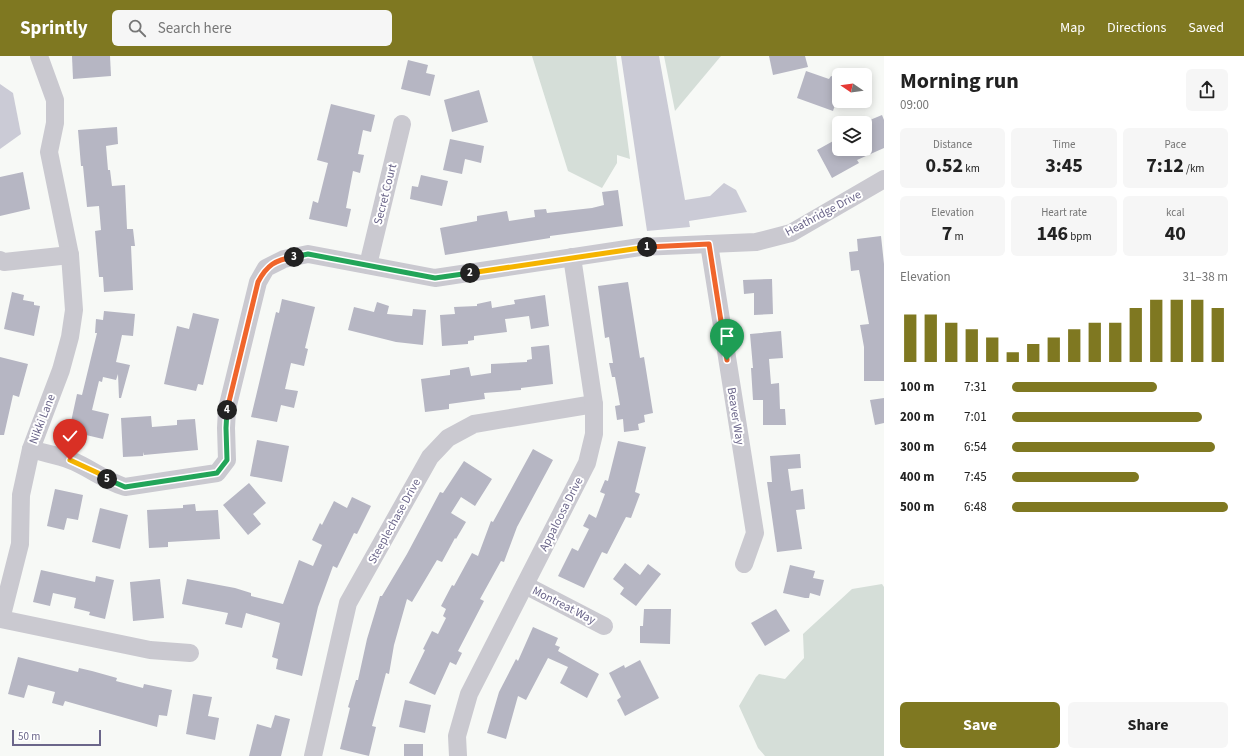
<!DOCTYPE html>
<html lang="en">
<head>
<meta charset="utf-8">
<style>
  body { margin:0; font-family:"Source Sans 3",sans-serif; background:#f6f6f6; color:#222; height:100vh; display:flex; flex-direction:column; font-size:15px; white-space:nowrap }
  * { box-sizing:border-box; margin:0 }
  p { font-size:13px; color:#767676 }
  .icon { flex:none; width:22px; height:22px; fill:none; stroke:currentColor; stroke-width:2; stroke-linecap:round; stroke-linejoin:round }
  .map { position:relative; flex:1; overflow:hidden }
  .drawer { display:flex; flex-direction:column; background:#fff; width:360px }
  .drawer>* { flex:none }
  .needle { width:26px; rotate:283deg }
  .controls { position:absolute; left:832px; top:12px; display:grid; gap:8px }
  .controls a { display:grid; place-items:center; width:40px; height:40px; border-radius:6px; background:#fff; box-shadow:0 2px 10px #0003; font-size:20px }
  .scale { position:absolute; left:12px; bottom:10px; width:89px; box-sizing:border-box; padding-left:4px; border:2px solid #6b668a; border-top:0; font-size:11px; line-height:14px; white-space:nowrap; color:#6b668a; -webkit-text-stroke:3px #fff; paint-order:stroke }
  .pin { position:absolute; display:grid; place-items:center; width:34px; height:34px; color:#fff; margin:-41px -17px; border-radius:50% 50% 50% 0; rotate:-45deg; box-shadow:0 0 4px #0007 }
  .pin .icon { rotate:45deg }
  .km { position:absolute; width:20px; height:20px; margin:-10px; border-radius:50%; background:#222; color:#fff; font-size:11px; line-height:20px; text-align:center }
  .round { display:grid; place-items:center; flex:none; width:42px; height:42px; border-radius:6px; background:#f6f6f6 }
  .summary { display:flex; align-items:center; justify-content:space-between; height:68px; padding:0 16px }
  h1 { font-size:22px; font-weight:700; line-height:30px }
  .metrics { display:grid; grid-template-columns:repeat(3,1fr); gap:6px; height:68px; padding:4px 16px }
  .metrics div { display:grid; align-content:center; border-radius:6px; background:#f6f6f6; text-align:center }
  .metrics b { font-size:20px; font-weight:700 }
  .metrics small { font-size:11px; font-weight:400 }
  .metrics p { font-size:11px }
  .chart { height:112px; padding:8px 16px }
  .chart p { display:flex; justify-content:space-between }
  .chart svg { width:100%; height:72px; margin-top:4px; stroke:#7f7821; stroke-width:6 }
  .button { display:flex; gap:8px; margin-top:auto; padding:8px 16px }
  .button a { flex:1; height:46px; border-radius:6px; background:#7f7821; color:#fff; font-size:16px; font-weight:700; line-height:46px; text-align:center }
  .button a+a { background:#f6f6f6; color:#222 }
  ul { padding:0 16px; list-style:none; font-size:13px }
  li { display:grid; grid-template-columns:64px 48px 1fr; align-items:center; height:30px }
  li i { height:10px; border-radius:5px; background:#7f7821 }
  header { display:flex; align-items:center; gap:24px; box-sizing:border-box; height:56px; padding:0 20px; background:#7f7821; color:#fff }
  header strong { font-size:19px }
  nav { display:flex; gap:22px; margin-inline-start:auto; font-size:14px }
  .search { width:280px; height:36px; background:#f6f6f6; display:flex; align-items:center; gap:10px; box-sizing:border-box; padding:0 14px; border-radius:6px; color:#767676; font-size:15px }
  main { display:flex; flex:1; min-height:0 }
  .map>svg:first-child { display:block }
</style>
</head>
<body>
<header>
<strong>Sprintly</strong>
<div class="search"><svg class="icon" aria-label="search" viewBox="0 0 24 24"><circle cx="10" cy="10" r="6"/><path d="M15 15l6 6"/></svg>Search here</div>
<nav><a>Map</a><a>Directions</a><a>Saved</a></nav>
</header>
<main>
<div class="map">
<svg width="884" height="700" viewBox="0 0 884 700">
  <rect width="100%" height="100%" fill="#f7f9f6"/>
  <g fill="#d5ded8">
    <polygon points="532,0 616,0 630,103 617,99 617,107 602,132 568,115"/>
    <polygon points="664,0 721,0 675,55"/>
    <polygon points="882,528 884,531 884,700 765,700 758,692 739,650 756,621 759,618 785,623 804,602 803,578 852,533"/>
  </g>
  <g fill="#cbcbd6">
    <polygon points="621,0 659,0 685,144 710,140 724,127 736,134 747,156 689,165 690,171 647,175"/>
    <polygon points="0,28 13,37 21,78 0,93"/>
  </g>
  <g fill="#b6b6c3">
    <polygon points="72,0 110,0 111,20 73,23"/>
    <polygon points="769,0 805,0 808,11 773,19"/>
    <polygon points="408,4 428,9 426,17 435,19 430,40 401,33"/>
    <polygon points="806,15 829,23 831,20 839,22 839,37 833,55 797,42"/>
    <polygon points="479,34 488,66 452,76 444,44"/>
    <polygon points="331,48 375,59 371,76 363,74 358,98 364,99 360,117 353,115 349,136 346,152 351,153 347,171 309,163 313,145 318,147 328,107 317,104"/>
    <polygon points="882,59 884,64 884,92 857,104 859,107 832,122 817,94 835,84 839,93 865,93 865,71 872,68 870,64"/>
    <polygon points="117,71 118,88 106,90 108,114 110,114 112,130 125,129 127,173 133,173 135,190 131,190 133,234 104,236 103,221 99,221 95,175 101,174 99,150 87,151 83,110 81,110 78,74"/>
    <polygon points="450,83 484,90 481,107 465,103 462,118 443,114"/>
    <polygon points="23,116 30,153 0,160 0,121"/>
    <polygon points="421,119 448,125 442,150 410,143 412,130 418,131"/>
    <polygon points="618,134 623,170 550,180 550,182 445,199 440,172 477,165 477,160 507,155 509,165 535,161 534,154 546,153 547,157 592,152 604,149 602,136"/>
    <polygon points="881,180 884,208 884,325 864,325 864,291 860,269 869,268 859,214 851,215 849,196 858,195 857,183"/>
    <polygon points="772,223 773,258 754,259 754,237 744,238 743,224"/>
    <polygon points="628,226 640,302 644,301 653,357 644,359 645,366 638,368 639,374 624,376 623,363 617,364 615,350 620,349 615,321 612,321 609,307 613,307 609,281 605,282 598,230"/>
    <polygon points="12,236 24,239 23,244 34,246 34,249 40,250 34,280 4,273"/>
    <polygon points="545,239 549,270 531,273 529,260 505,263 507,276 474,280 474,284 468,285 468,288 442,290 440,259 455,258 454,251 477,250 477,248 491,245 492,252 515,248 514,244"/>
    <polygon points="282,243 315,251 305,292 308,293 304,310 291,307 285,333 298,335 294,352 281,349 277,366 251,361 276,256 279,257"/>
    <polygon points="377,246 389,250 387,258 412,260 413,253 426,254 423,289 396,286 348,274 354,251 374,256"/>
    <polygon points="104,255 135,258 133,280 122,279 116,306 130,309 121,342 119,342 118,318 116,324 103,321 102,326 99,325 92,354 109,358 103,383 69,375 77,338 82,339 97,277 95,277 96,263 103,264"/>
    <polygon points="193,257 219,263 203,329 198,328 196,335 164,328 177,270 189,273"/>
    <polygon points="781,275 783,302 769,303 771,328 779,327 780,353 785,353 786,369 763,369 763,344 753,344 751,312 753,312 750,278"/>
    <polygon points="549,289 553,328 521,332 521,334 484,337 485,343 449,348 449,353 425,356 421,323 450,319 450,314 469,311 471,320 491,317 491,308 527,306 527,304 532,303 531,291"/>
    <polygon points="0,301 28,308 19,341 13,339 4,379 0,379"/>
    <polygon points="884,342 884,367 875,369 870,344"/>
    <polygon points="151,360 152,371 177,369 177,364 195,363 198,394 144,399 144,396 143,400 123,401 121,362"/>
    <polygon points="257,384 289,390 282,426 250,420"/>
    <polygon points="618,385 646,391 635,436 640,438 631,462 626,461 607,498 602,496 584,532 558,520 572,492 578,495 589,473 583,470 589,458 596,462 605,438 600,436 605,424 608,425"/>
    <polygon points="533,393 553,404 517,471 504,506 501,505 480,543 484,545 458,595 462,597 456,609 450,606 435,639 409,627 425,594 423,593 432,575 438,578 446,562 443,560 446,553 441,550 452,529 454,530 472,497 478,500 491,465 493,466"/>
    <polygon points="800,398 801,412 788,413 791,435 803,433 805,453 796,454 802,493 777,496 767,426 772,426 770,400"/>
    <polygon points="464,405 492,423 475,450 461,441 451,457 466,466 456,483 455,482 442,506 437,504 412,546 407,543 394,589 389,618 386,617 372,670 376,671 369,700 340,693 350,652 348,651 356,624 358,624 367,583 380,540 382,540 407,498 440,436 443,437"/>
    <polygon points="249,427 266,447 253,458 261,468 248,479 223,449"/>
    <polygon points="55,433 83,439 78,464 67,462 64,474 47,470"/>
    <polygon points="352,441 371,450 357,478 354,477 337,512 333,510 318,551 302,620 276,613 278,603 272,601 280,567 246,557 242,572 225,568 228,557 182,548 187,523 235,532 251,537 251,540 283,548 299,504 313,510 322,489 312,484 320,467 322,469 334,445 347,452"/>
    <polygon points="195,448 196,455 218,454 220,483 168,486 168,491 149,492 147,454 183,452 183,449"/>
    <polygon points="100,452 128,459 120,493 92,486"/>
    <polygon points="625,507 640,519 648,508 661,518 636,550 620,538 624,532 613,523"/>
    <polygon points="790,509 815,515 813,522 824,524 820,540 810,537 809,542 805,542 783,537"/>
    <polygon points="41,514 95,526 96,520 114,524 105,563 89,559 90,556 74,552 76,542 53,537 50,550 33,546"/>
    <polygon points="160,523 164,562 133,565 130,526"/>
    <polygon points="644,553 671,553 670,588 640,587 640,570 643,570"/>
    <polygon points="776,553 790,575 765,590 751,567"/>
    <polygon points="533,571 558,582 555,589 560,591 558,595 599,618 587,642 560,627 568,611 548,602 526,644 518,640 506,683 487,677 499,636 516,603 518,605"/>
    <polygon points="18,601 78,616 79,612 92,615 117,622 116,625 143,632 144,628 172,634 167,660 159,659 157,671 65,645 63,650 52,647 55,636 28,629 24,642 8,638"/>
    <polygon points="640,604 659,642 625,660 617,644 621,641 609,617 624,609 625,612"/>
    <polygon points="193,638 212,641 208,660 219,662 215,684 186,678"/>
    <polygon points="405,644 431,649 425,677 399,671"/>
    <polygon points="275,659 290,663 281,700 249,700 257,668 271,672"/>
    <rect x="404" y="688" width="19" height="12"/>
  </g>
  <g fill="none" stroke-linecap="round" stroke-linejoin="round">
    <g stroke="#cac9d0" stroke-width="18">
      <polyline points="39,0 55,44 55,67 49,96 70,199 74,254 70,281 61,314 31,393 21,439 20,488 1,563 150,594 190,597"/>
      <polyline points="709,188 755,477 744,508"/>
      <polyline points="0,204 4,206 70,199"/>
      <polyline points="368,209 402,68"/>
      <path d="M31,393C43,397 57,399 70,404C89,411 105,425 125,431L217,417L227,404L226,372L227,353L258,226L266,212L284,203L308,198L435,222L640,191L756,186L791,177L884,123"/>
      <polyline points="525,529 604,570"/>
      <polyline points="313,700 348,547 430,401 448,382 474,368 594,348"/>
      <polyline points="458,700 457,680 469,638 587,407 594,378 594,348 572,201"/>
    </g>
  </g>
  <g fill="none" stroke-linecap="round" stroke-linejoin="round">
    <defs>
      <polyline id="split-1" points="647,191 709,188 727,304"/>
      <polyline id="split-2" points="470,217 647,191"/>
      <polyline id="split-3" points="294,201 308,198 435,222 470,217"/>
      <path id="split-4" d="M227,354L258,226C267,209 275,204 294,201"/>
      <polyline id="split-5" points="107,423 125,431 217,417 227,404 226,372 227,354"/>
      <polyline id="split-6" points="70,404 98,417 107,423"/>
    </defs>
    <use href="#split-1" stroke="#fff" stroke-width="8"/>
    <use href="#split-2" stroke="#fff" stroke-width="8"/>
    <use href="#split-3" stroke="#fff" stroke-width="8"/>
    <use href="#split-4" stroke="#fff" stroke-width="8"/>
    <use href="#split-5" stroke="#fff" stroke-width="8"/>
    <use href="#split-6" stroke="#fff" stroke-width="8"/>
    <use href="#split-1" stroke="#f0652b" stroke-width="5"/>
    <use href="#split-2" stroke="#f5b400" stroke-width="5"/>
    <use href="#split-3" stroke="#22a559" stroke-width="5"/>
    <use href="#split-4" stroke="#f0652b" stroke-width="5"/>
    <use href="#split-5" stroke="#22a559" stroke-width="5"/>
    <use href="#split-6" stroke="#f5b400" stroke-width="5"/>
  </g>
  <g text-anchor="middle" stroke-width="4" stroke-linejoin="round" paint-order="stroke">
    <g font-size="12" fill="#6b668a" stroke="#fff">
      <text transform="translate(385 138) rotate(-76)" y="4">Secret Court</text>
      <text transform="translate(823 157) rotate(-28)" y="4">Heathridge Drive</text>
      <text transform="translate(736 360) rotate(81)" y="4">Beaver Way</text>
      <text transform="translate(42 363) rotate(-69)" y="4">Nikki Lane</text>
      <text transform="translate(561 458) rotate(-63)" y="4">Appaloosa Drive</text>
      <text transform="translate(394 465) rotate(-61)" y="4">Steeplechase Drive</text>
      <text transform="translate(564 549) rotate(27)" y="4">Montreat Way</text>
    </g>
  </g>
</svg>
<div class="controls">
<a><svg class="needle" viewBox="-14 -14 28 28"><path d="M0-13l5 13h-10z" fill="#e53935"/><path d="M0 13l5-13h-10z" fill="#767676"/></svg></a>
<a><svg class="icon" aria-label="layers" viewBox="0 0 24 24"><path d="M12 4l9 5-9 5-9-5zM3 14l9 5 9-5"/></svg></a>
</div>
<div class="scale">50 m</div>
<div class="pin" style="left:727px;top:304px;background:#1e9e55"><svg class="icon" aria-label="arrive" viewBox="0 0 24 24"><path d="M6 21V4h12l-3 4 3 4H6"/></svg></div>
<div class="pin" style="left:70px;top:404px;background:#d93025"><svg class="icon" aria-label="check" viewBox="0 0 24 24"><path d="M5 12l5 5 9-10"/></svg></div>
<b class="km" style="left:647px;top:191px">1</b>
<b class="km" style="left:470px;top:217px">2</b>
<b class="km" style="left:294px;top:201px">3</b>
<b class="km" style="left:227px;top:354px">4</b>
<b class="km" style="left:107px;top:423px">5</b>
</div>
<section class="drawer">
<div class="summary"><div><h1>Morning run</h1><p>09:00</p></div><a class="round"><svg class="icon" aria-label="share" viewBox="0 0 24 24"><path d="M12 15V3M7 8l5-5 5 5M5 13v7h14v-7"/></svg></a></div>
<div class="metrics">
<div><p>Distance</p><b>0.52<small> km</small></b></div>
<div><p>Time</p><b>3:45</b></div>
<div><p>Pace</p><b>7:12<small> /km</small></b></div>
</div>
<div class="metrics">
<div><p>Elevation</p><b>7<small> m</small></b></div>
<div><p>Heart rate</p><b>146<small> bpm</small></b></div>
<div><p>kcal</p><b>40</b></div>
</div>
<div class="chart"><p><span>Elevation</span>31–38 m</p>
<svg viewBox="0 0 160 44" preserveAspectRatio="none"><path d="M5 44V15M15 44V15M25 44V20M35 44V24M45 44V29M55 44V38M65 44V33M75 44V29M85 44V24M95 44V20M105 44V20M115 44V11M125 44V6M135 44V6M145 44V6M155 44V11"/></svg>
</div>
<ul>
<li><b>100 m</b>7:31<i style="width:67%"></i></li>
<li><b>200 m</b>7:01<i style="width:88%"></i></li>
<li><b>300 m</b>6:54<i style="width:94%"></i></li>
<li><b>400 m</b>7:45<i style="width:59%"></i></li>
<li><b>500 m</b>6:48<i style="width:100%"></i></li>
</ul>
<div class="button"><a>Save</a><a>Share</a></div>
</section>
</main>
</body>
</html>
